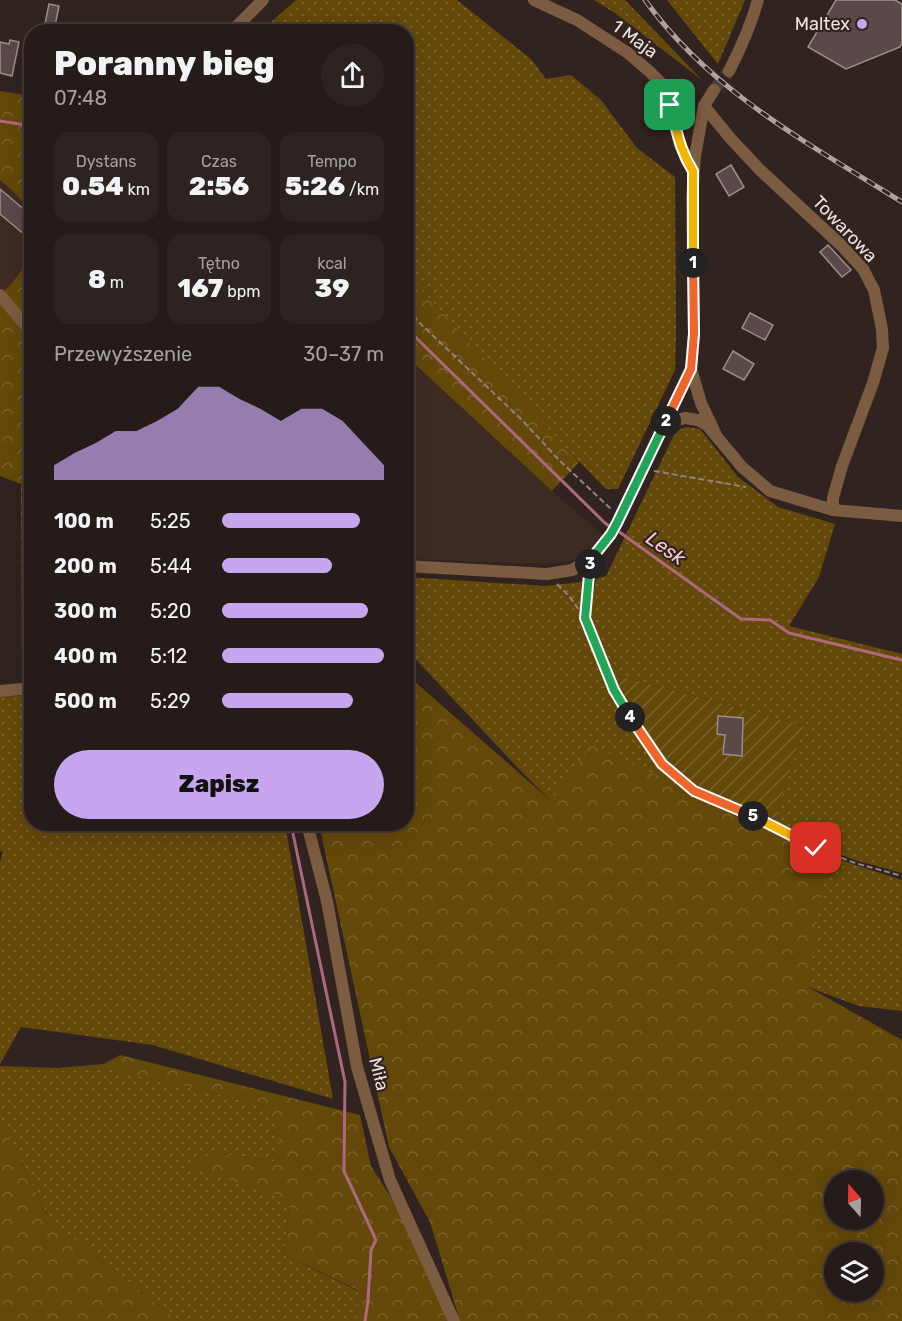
<!DOCTYPE html>
<html lang="pl">
<head>
<meta charset="utf-8">
<style>
  body { margin:0; font-family:Rubik,sans-serif; background:#2d2421; color:#f1f3f6; height:100vh; display:flex; flex-direction:column; font-size:22px; white-space:nowrap }
  * { box-sizing:border-box; margin:0 }
  p { font-size:20px; color:#a3a1a2 }
  .icon { flex:none; width:33px; height:33px; fill:none; stroke:currentColor; stroke-width:2; stroke-linecap:round; stroke-linejoin:round }
  .map { position:relative; flex:1; overflow:hidden }
  .side { position:absolute; left:24px; top:24px; width:390px; height:807px; display:flex; flex-direction:column; background:#251b18; border-radius:24px; box-shadow:0 6px 24px #0002,0 0 0 2px #423937 }
  .side>* { flex:none }
  .needle { width:39px; rotate:340deg }
  .buttons { position:absolute; left:824px; top:1170px; display:grid; gap:12px }
  .buttons a { display:grid; place-items:center; width:60px; height:60px; border-radius:50%; background:#251b18; box-shadow:0 6px 24px #0002,0 0 0 2px #423937; font-size:30px }
  .pin { position:absolute; display:grid; place-items:center; width:51px; height:51px; color:#fff; margin:-26px; border-radius:12px; box-shadow:0 3px 9px #0006 }
  .km { position:absolute; width:30px; height:30px; margin:-15px; border-radius:50%; background:#222; color:#fff; font-size:16px; line-height:30px; text-align:center }
  .round { display:grid; place-items:center; flex:none; width:63px; height:63px; border-radius:32px; background:#2d2421 }
  .head { display:flex; align-items:center; justify-content:space-between; height:102px; padding:0 30px }
  h1 { font-size:33px; font-weight:800; line-height:45px }
  .figures { display:grid; grid-template-columns:repeat(3,1fr); gap:9px; height:102px; padding:6px 30px }
  .figures div { display:grid; align-content:center; border-radius:15px; background:#2d2421; text-align:center }
  .figures b { font-size:26px; font-weight:800 }
  .figures small { font-size:16px; font-weight:400 }
  .figures p { font-size:16px }
  .chart { height:168px; padding:12px 30px }
  .chart p { display:flex; justify-content:space-between }
  .chart svg { width:100%; height:108px; margin-top:6px; fill:#c7a6ef; opacity:.7 }
  .button { display:flex; gap:12px; margin-top:auto; padding:12px 30px }
  .button a { flex:1; height:69px; border-radius:36px; background:#c7a6ef; color:#111; font-size:24px; font-weight:800; line-height:69px; text-align:center }
  ul { padding:0 30px; list-style:none; font-size:20px }
  li { display:grid; grid-template-columns:96px 72px 1fr; align-items:center; height:45px }
  li i { height:15px; border-radius:8px; background:#c7a6ef }
  .map>svg:first-child { display:block }
</style>
</head>
<body>
<div class="map">
<svg width="902" height="1321" viewBox="0 0 902 1321">
  <defs>
    <pattern id="grass-dots" width="8" height="8" patternUnits="userSpaceOnUse" patternTransform="scale(1.5)"><rect width="8" height="8" fill="#64480a"/><path d="M2 2h.1M6 6h.1" fill="none" stroke="#7a622d" stroke-width="1.8" stroke-linecap="round"/></pattern>
    <pattern id="forest-crowns" width="20" height="18" patternUnits="userSpaceOnUse" patternTransform="scale(1.5)"><rect width="20" height="18" fill="#64480a"/><path d="M2 6a3 3 0 1 1 6 0M12 15a3 3 0 1 1 6 0" fill="none" stroke="#7a622d"/></pattern>
    <pattern id="garden-furrows" width="10" height="10" patternUnits="userSpaceOnUse" patternTransform="scale(1.5)"><rect width="10" height="10" fill="#64480a"/><path d="M-1 1l2-2M0 10L10 0M9 11l2-2" fill="none" stroke="#7a622d"/></pattern>
  </defs>
  <rect width="100%" height="100%" fill="#312420"/>
  <g fill="#3d2a23">
    <polygon points="0,180 12,190 32,212 31,257 13,282 0,295"/>
    <polygon points="406,357 552,491 602,534 590,550 577,560 547,564 407,559"/>
  </g>
  <g fill="url(#grass-dots)">
    <polygon points="296,0 457,0 531,59 546,79 571,75 601,100 637,148 675,177 676,332 675,370 618,489 606,489 561,443 407,274 406,32 260,32"/>
    <polygon points="594,0 625,0 702,80 615,13"/>
    <polygon points="667,0 745,0 718,64 670,4"/>
    <polygon points="686,427 700,429 738,477 778,507 835,524 819,577 789,626 902,654 902,873 855,860 816,845 774,822 804,726 613,674 604,655 589,616 596,579 606,576 673,437 679,430"/>
    <polygon points="21,485 32,489 31,674 22,675"/>
    <polygon points="407,577 546,586 589,581 581,619 611,691 632,728 659,766 693,794 775,830 816,850 855,865 902,880 902,1011 859,1006 808,987 551,801 518,768 407,650"/>
    <polygon points="31,695 32,824 285,824 333,1099 153,1045 21,1027 0,1064 0,862 3,852 0,851 0,697"/>
    <polygon points="0,1066 56,1071 109,1069 264,1105 281,1134 278,1162 209,1152 290,1200 284,1255 358,1291 356,1321 179,1321 50,1220 0,1119"/>
  </g>
  <g fill="url(#forest-crowns)" fill-rule="evenodd">
    <polygon points="0,91 31,96 31,211 12,190 0,180"/>
    <polygon points="31,257 31,488 0,476 0,295 13,282"/>
    <polygon points="407,274 579,462 552,491 407,357"/>
    <path d="M407,677L414,681L551,801L591,744L826,858L808,987L902,1040V1321H460L430,1222L389,1147L319,824H406ZM834,1180H873V1220H834ZM834,1252H873V1292H834Z"/>
    <polygon points="120,1055 360,1115 371,1166 420,1243 447,1321 356,1321 358,1290 284,1255 290,1200 193,1167 209,1152 278,1162 280,1134 264,1105 109,1069 56,1071 0,1066 57,1068 104,1064"/>
    <polygon points="0,1119 50,1220 179,1321 0,1321"/>
  </g>
  <path fill="url(#garden-furrows)" d="M613,674L804,726L775,819C754,812 735,804 715,795C710,792 704,790 698,787C660,762 630,716 613,674Z"/>
  <g fill="none" stroke-linecap="round" stroke-linejoin="round">
    <g stroke="#ad687d" stroke-width="3">
      <polyline points="0,121 32,126"/>
      <polyline points="406,328 605,523 612,528"/>
      <polyline points="618,531 741,619 770,620 789,633 902,660"/>
      <polyline points="291,824 345,1082 344,1171 376,1240 371,1250 368,1301 365,1321"/>
    </g>
  </g>
  <g fill="#594948" stroke="#9d8c8a" stroke-width="1.5">
    <polygon points="836,0 895,0 902,4 902,43 900,47 846,69 808,47"/>
    <polygon points="49,4 59,6 55,26 45,24"/>
    <polygon points="10,40 19,42 12,76 0,73 0,42 9,44"/>
    <polygon points="731,165 744,187 729,196 716,174"/>
    <polygon points="0,189 32,216 32,241 0,214"/>
    <polygon points="828,245 851,270 842,277 820,252"/>
    <polygon points="750,313 773,325 765,340 742,328"/>
    <polygon points="733,351 754,364 744,380 723,369"/>
    <polygon points="718,716 743,718 742,756 723,754 725,735 717,734"/>
  </g>
  <g fill="none" stroke-linecap="round" stroke-linejoin="round">
    <polyline stroke="#4d413d" stroke-width="12" stroke-dasharray="12 6" stroke-linecap="butt" points="714,90 729,71"/>
    <g stroke="#8e8380" stroke-width="2" stroke-dasharray="6 3" stroke-linecap="butt">
      <polyline points="406,310 522,420 559,460 611,509"/>
      <polyline points="654,471 746,487"/>
      <polyline points="589,574 585,618 600,659 614,690 635,727 661,764 694,791 776,827 816,848 855,863 902,876"/>
      <polyline points="557,584 569,596 585,618"/>
    </g>
    <g stroke="#7c5c41" stroke-width="12">
      <polyline points="534,0 577,20 628,53 650,72 662,84 670,105 680,145 686,159 693,171"/>
      <polyline points="231,32 263,0"/>
      <path d="M729,71C741,48 751,25 758,0"/>
      <polyline points="714,90 704,106 695,156 692,198 694,334 691,369 701,403 716,435"/>
      <polyline points="704,106 731,139 760,170 842,246 863,269 874,290 882,329 883,348 873,383 842,466 833,498 833,510"/>
      <polyline points="0,295 32,333"/>
      <polyline points="666,423 685,418 698,420 707,425 742,467 770,491 833,510 902,516"/>
      <polyline points="406,566 547,574 572,570 591,559 611,534 617,523 691,369"/>
      <polyline points="0,691 32,688"/>
      <polyline points="307,824 327,901 357,1067 390,1180 454,1321"/>
    </g>
    <defs>
      <path id="rail" d="M645,0C710,91 809,144 902,202"/>
    </defs>
    <use href="#rail" stroke="#aca29f" stroke-width="5"/>
    <use href="#rail" stroke="#312420" stroke-width="3" stroke-dasharray="9" stroke-linecap="butt"/>
  </g>
  <g fill="none" stroke-linecap="round" stroke-linejoin="round">
    <defs>
      <path id="split-1" d="M670,105C677,130 679,149 693,171V263"/>
      <polyline id="split-2" points="666,421 691,369 694,334 693,263"/>
      <polyline id="split-3" points="590,564 591,559 611,534 617,523 666,421"/>
      <polyline id="split-4" points="590,564 585,618 614,690 630,717"/>
      <polyline id="split-5" points="630,717 662,764 694,791 753,816"/>
      <polyline id="split-6" points="753,816 816,848"/>
    </defs>
    <use href="#split-1" stroke="#fff" stroke-width="12"/>
    <use href="#split-2" stroke="#fff" stroke-width="12"/>
    <use href="#split-3" stroke="#fff" stroke-width="12"/>
    <use href="#split-4" stroke="#fff" stroke-width="12"/>
    <use href="#split-5" stroke="#fff" stroke-width="12"/>
    <use href="#split-6" stroke="#fff" stroke-width="12"/>
    <use href="#split-1" stroke="#f5b400" stroke-width="8"/>
    <use href="#split-2" stroke="#f0652b" stroke-width="8"/>
    <use href="#split-3" stroke="#22a559" stroke-width="8"/>
    <use href="#split-4" stroke="#22a559" stroke-width="8"/>
    <use href="#split-5" stroke="#f0652b" stroke-width="8"/>
    <use href="#split-6" stroke="#f5b400" stroke-width="8"/>
  </g>
  <circle fill="#c7a6ef" stroke="#312420" stroke-width="2" cx="862" cy="24" r="6"/>
  <g text-anchor="middle" stroke-width="4.5" stroke-linejoin="round" paint-order="stroke">
    <g font-size="18" fill="#ece3e0" stroke="#312420" text-anchor="end">
      <text x="850" y="30">Maltex</text>
    </g>
    <g font-size="18" fill="#ece3e0" stroke="#312420">
      <text transform="translate(635 39) rotate(36)" y="6">1 Maja</text>
      <text transform="translate(845 229) rotate(46)" y="6">Towarowa</text>
      <text transform="translate(379 1074) rotate(76)" y="6">Miła</text>
    </g>
    <g font-size="20" font-style="italic" fill="#fdc7d3" stroke="#312420">
      <text transform="translate(666 548) rotate(35)" y="7">Lesk</text>
    </g>
  </g>
</svg>
<div class="buttons">
<a><svg class="needle" viewBox="-14 -14 28 28"><path d="M0-13l5 13h-10z" fill="#e53935"/><path d="M0 13l5-13h-10z" fill="#a3a1a2"/></svg></a>
<a><svg class="icon" aria-label="layers" viewBox="0 0 24 24"><path d="M12 4l9 5-9 5-9-5zM3 14l9 5 9-5"/></svg></a>
</div>
<div class="pin" style="left:670px;top:105px;background:#1e9e55"><svg class="icon" aria-label="arrive" viewBox="0 0 24 24"><path d="M6 21V4h12l-3 4 3 4H6"/></svg></div>
<div class="pin" style="left:816px;top:848px;background:#d93025"><svg class="icon" aria-label="check" viewBox="0 0 24 24"><path d="M5 12l5 5 9-10"/></svg></div>
<b class="km" style="left:693px;top:263px">1</b>
<b class="km" style="left:666px;top:421px">2</b>
<b class="km" style="left:590px;top:564px">3</b>
<b class="km" style="left:630px;top:717px">4</b>
<b class="km" style="left:753px;top:816px">5</b>
<section class="side">
<div class="head"><div><h1>Poranny bieg</h1><p>07:48</p></div><a class="round"><svg class="icon" aria-label="share" viewBox="0 0 24 24"><path d="M12 15V3M7 8l5-5 5 5M5 13v7h14v-7"/></svg></a></div>
<div class="figures">
<div><p>Dystans</p><b>0.54<small> km</small></b></div>
<div><p>Czas</p><b>2:56</b></div>
<div><p>Tempo</p><b>5:26<small> /km</small></b></div>
</div>
<div class="figures">
<div><b>8<small> m</small></b></div>
<div><p>Tętno</p><b>167<small> bpm</small></b></div>
<div><p>kcal</p><b>39</b></div>
</div>
<div class="chart"><p><span>Przewyższenie</span>30–37 m</p>
<svg viewBox="0 0 160 44" preserveAspectRatio="none"><path d="M0 44V38L10 33L20 29L30 24L40 24L50 20L60 15L70 6L80 6L90 11L100 15L110 20L120 15L130 15L140 20L150 29L160 38V44z"/></svg>
</div>
<ul>
<li><b>100 m</b>5:25<i style="width:85%"></i></li>
<li><b>200 m</b>5:44<i style="width:68%"></i></li>
<li><b>300 m</b>5:20<i style="width:90%"></i></li>
<li><b>400 m</b>5:12<i style="width:100%"></i></li>
<li><b>500 m</b>5:29<i style="width:81%"></i></li>
</ul>
<div class="button"><a>Zapisz</a></div>
</section>
</div>
</body>
</html>
